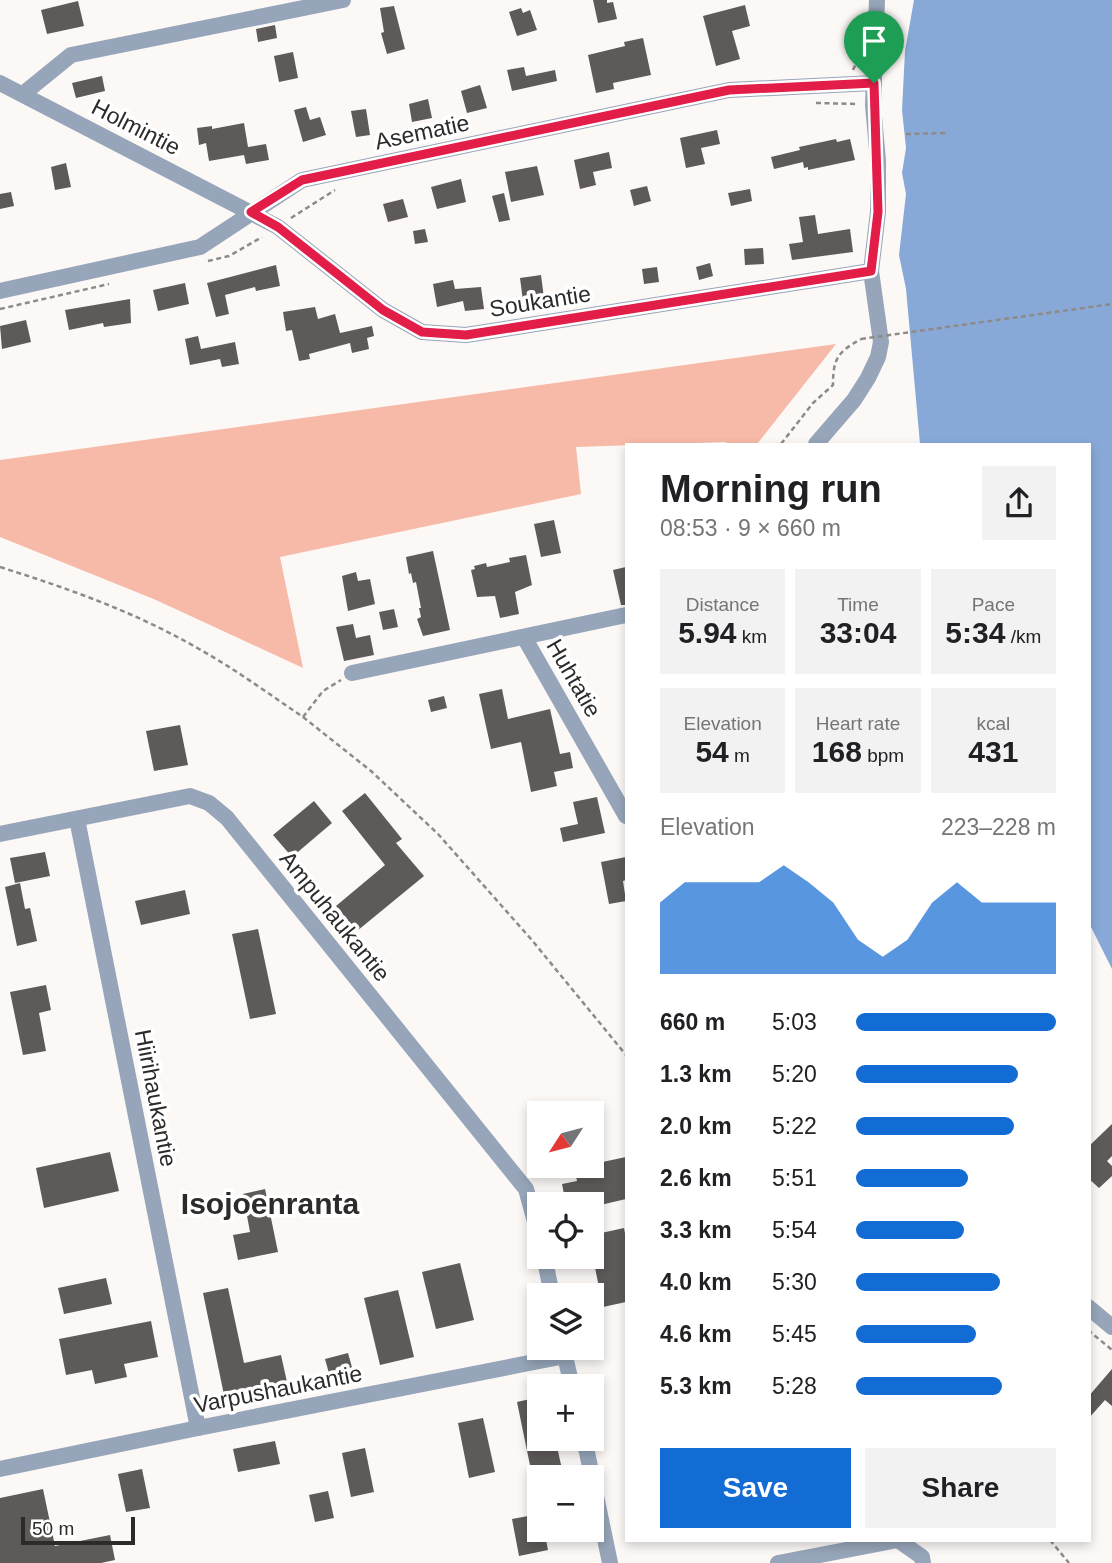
<!DOCTYPE html>
<html lang="en">
<head>
<meta charset="utf-8">
<style>
  body { margin:0; font-family:Arial,sans-serif; background:#f2f2f2; color:#202124; height:100vh; display:flex; flex-direction:column; font-size:26px; white-space:nowrap }
  * { box-sizing:border-box; margin:0 }
  p { font-size:23px; color:#757577 }
  .icon { flex:none; width:38px; height:38px; fill:none; stroke:currentColor; stroke-width:2; stroke-linecap:round; stroke-linejoin:round }
  .map { position:relative; flex:1; overflow:hidden }
  .details { position:absolute; left:625px; top:443px; width:466px; height:1099px; display:flex; flex-direction:column; background:#fff; border-radius:0px; box-shadow:0 4px 10px #0003 }
  .details>* { flex:none }
  .needle { width:46px; rotate:234deg }
  .buttons { position:absolute; left:527px; top:1101px; display:grid; gap:14px }
  .buttons a { display:grid; place-items:center; width:77px; height:77px; border-radius:0px; background:#fff; box-shadow:0 4px 10px #0003; font-size:35px }
  .scale { position:absolute; left:21px; bottom:18px; width:114px; box-sizing:border-box; padding-left:7px; border:4px solid #2d2b2a; border-top:0; font-size:19px; line-height:24px; white-space:nowrap; color:#2d2b2a; -webkit-text-stroke:5px #fff; paint-order:stroke }
  .pin { position:absolute; display:grid; place-items:center; width:60px; height:60px; color:#fff; margin:-72px -30px; border-radius:50% 50% 50% 0; rotate:-45deg; box-shadow:0 0 7px #0007 }
  .pin .icon { rotate:45deg }
  .round { display:grid; place-items:center; flex:none; width:74px; height:74px; border-radius:0px; background:#f2f2f2 }
  .summary { display:flex; align-items:center; justify-content:space-between; height:119px; padding:0 35px }
  h1 { font-size:38px; font-weight:700; line-height:52px }
  .metrics { display:grid; grid-template-columns:repeat(3,1fr); gap:10px; height:119px; padding:7px 35px }
  .metrics div { display:grid; align-content:center; border-radius:0px; background:#f2f2f2; text-align:center }
  .metrics b { font-size:30px; font-weight:700 }
  .metrics small { font-size:19px; font-weight:400 }
  .metrics p { font-size:19px }
  .chart { height:196px; padding:14px 35px }
  .chart p { display:flex; justify-content:space-between }
  .chart svg { width:100%; height:126px; margin-top:7px; fill:#136bd4; opacity:.7 }
  .action { display:flex; gap:14px; margin-top:auto; padding:14px 35px }
  .action a { flex:1; height:80px; border-radius:0px; background:#136bd4; color:#fff; font-size:28px; font-weight:700; line-height:80px; text-align:center }
  .action a+a { background:#f2f2f2; color:#202124 }
  ul { padding:0 35px; list-style:none; font-size:23px }
  li { display:grid; grid-template-columns:112px 84px 1fr; align-items:center; height:52px }
  li i { height:18px; border-radius:9px; background:#136bd4 }
  .map>svg:first-child { display:block }
</style>
</head>
<body>
<div class="map">
<svg width="1112" height="1563" viewBox="0 0 1112 1563">
  <rect width="100%" height="100%" fill="#fcf8f6"/>
  <polygon fill="#f7baa8" points="836,344 757,444 729,444 725,442 576,447 581,494 280,557 303,668 156,600 0,537 0,460"/>
  <polygon fill="#88a9d7" points="914,0 1112,0 1112,969 1088,921 1088,444 920,444 906,289 899,255 906,194 902,173 906,148 902,110 905,51"/>
  <g fill="#5e5a59">
    <polygon points="593,0 607,0 607,3 613,2 617,19 598,23"/>
    <polygon points="78,1 84,26 47,34 41,10"/>
    <polygon points="745,5 750,26 732,31 740,59 716,66 703,16"/>
    <polygon points="394,6 405,49 387,54 381,33 384,32 380,8"/>
    <polygon points="521,8 523,13 530,10 537,30 517,36 509,12"/>
    <polygon points="275,25 277,38 258,42 256,29"/>
    <polygon points="643,38 651,75 613,83 614,89 596,93 588,55 625,46 624,42"/>
    <polygon points="293,52 298,78 279,82 274,56"/>
    <polygon points="524,67 526,76 555,70 557,81 512,91 507,70"/>
    <polygon points="102,76 105,91 76,98 72,83"/>
    <polygon points="480,85 487,108 467,113 461,91"/>
    <polygon points="428,99 432,118 412,122 409,104"/>
    <polygon points="306,107 310,120 320,117 326,135 303,142 294,110"/>
    <polygon points="366,109 370,135 356,137 351,111"/>
    <polygon points="244,123 248,147 266,144 269,160 246,164 244,155 209,161 206,143 199,145 197,128 212,126 212,129"/>
    <polygon points="717,130 720,144 701,148 705,164 686,168 680,138"/>
    <polygon points="836,139 837,142 850,139 855,160 808,170 808,167 804,168 803,162 774,169 771,157 800,150 799,147"/>
    <polygon points="609,152 612,168 593,172 596,185 580,189 574,160"/>
    <polygon points="66,163 71,187 55,190 51,167"/>
    <polygon points="537,166 544,195 511,202 505,172"/>
    <polygon points="461,179 466,202 437,209 431,187"/>
    <polygon points="647,186 651,201 634,206 630,190"/>
    <polygon points="750,189 752,201 731,206 728,193"/>
    <polygon points="11,192 14,206 0,209 0,194"/>
    <polygon points="504,193 510,220 499,222 492,196"/>
    <polygon points="403,199 408,217 388,222 383,204"/>
    <polygon points="815,215 818,234 850,229 853,252 792,260 789,244 803,242 799,217"/>
    <polygon points="425,229 428,242 415,244 413,231"/>
    <polygon points="763,248 764,264 745,265 744,249"/>
    <polygon points="710,263 713,276 699,280 696,267"/>
    <polygon points="276,265 280,286 256,291 255,287 225,295 229,314 216,317 207,283"/>
    <polygon points="657,267 659,282 644,284 642,269"/>
    <polygon points="541,275 544,298 523,301 520,278"/>
    <polygon points="453,280 455,289 481,287 484,309 465,311 463,301 437,307 433,284"/>
    <polygon points="185,283 189,304 158,311 153,290"/>
    <polygon points="130,299 131,323 104,327 103,323 69,330 65,310"/>
    <polygon points="315,307 318,319 335,314 340,333 372,326 374,336 367,338 369,349 352,353 350,343 309,354 310,359 299,361 292,330 286,331 283,312"/>
    <polygon points="26,320 31,342 2,349 0,326"/>
    <polygon points="198,336 201,349 235,342 239,364 222,367 220,359 190,365 185,339"/>
    <polygon points="554,520 561,553 541,557 534,524"/>
    <polygon points="433,551 450,630 423,636 417,619 421,617 419,608 421,608 416,582 413,583 411,573 409,574 406,557"/>
    <polygon points="526,555 532,585 515,592 519,614 500,618 495,596 477,597 471,570 475,569 474,566 486,563 487,567 510,562 509,558"/>
    <polygon points="626,567 626,605 621,605 613,570"/>
    <polygon points="356,572 358,581 370,579 375,604 348,611 342,576"/>
    <polygon points="394,609 398,627 383,630 379,612"/>
    <polygon points="353,624 356,638 370,635 374,655 344,661 336,627"/>
    <polygon points="502,689 508,719 550,709 560,754 570,752 573,768 554,772 557,786 531,792 521,742 491,749 479,694"/>
    <polygon points="444,696 447,708 431,712 428,700"/>
    <polygon points="180,725 188,765 154,771 146,731"/>
    <polygon points="365,793 402,839 396,843 424,876 357,931 336,906 385,865 342,811"/>
    <polygon points="597,797 605,833 563,842 560,828 578,824 573,802"/>
    <polygon points="314,801 332,823 292,857 273,835"/>
    <polygon points="45,852 50,876 15,883 10,858"/>
    <polygon points="626,857 626,880 623,881 626,901 609,904 601,862"/>
    <polygon points="20,883 25,909 30,908 37,941 17,946 5,887"/>
    <polygon points="185,890 190,914 141,925 135,901"/>
    <polygon points="258,929 276,1014 250,1019 232,934"/>
    <polygon points="46,985 51,1010 39,1013 46,1051 23,1055 10,992"/>
    <polygon points="1112,1124 1112,1156 1107,1161 1112,1166 1112,1176 1099,1188 1088,1178 1088,1147"/>
    <polygon points="110,1152 119,1191 44,1208 36,1168"/>
    <polygon points="626,1157 626,1199 592,1207 592,1204 566,1204 562,1184 577,1181 574,1168"/>
    <polygon points="265,1189 278,1252 238,1260 233,1235 250,1232 243,1194"/>
    <polygon points="624,1228 626,1239 626,1302 603,1307 592,1253 592,1235"/>
    <polygon points="460,1263 474,1320 436,1329 422,1272"/>
    <polygon points="106,1278 112,1304 64,1314 58,1288"/>
    <polygon points="228,1288 244,1363 281,1355 287,1382 224,1395 203,1293"/>
    <polygon points="398,1290 414,1357 380,1365 364,1298"/>
    <polygon points="151,1321 158,1357 124,1364 127,1377 95,1384 92,1370 66,1375 59,1339"/>
    <polygon points="348,1353 353,1371 330,1377 325,1359"/>
    <polygon points="1112,1369 1112,1406 1105,1400 1088,1419 1088,1397"/>
    <polygon points="539,1397 539,1438 555,1438 562,1469 532,1475 517,1402"/>
    <polygon points="483,1418 495,1472 469,1478 458,1423"/>
    <polygon points="275,1441 280,1464 238,1472 233,1449"/>
    <polygon points="365,1448 374,1492 351,1497 342,1453"/>
    <polygon points="142,1469 150,1508 126,1512 118,1474"/>
    <polygon points="43,1489 55,1546 110,1535 115,1560 101,1563 0,1563 0,1498"/>
    <polygon points="328,1491 334,1518 315,1522 309,1495"/>
    <polygon points="539,1514 539,1530 544,1530 548,1550 519,1556 512,1519"/>
  </g>
  <g fill="none" stroke-linecap="round" stroke-linejoin="round">
    <g stroke="#8d8a89" stroke-width="2.5" stroke-dasharray="5 3.5" stroke-linecap="butt">
      <polyline points="853,70 859,56"/>
      <polyline points="816,103 858,104"/>
      <polyline points="906,134 947,133"/>
      <polyline points="291,218 335,190"/>
      <polyline points="208,261 229,256 262,237"/>
      <polyline points="0,309 109,284"/>
      <path d="M781,444L813,403L833,385C833,358 838,352 861,339"/>
      <path d="M0,567C70,589 135,612 199,649C235,669 269,694 303,717L323,691L341,680"/>
      <polyline points="303,717 371,771 438,834 531,939 626,1055"/>
      <polyline points="1088,1330 1112,1350"/>
      <polyline points="1050,1540 1069,1563"/>
    </g>
    <g stroke="#96a5b9" stroke-width="16">
      <polyline points="0,83 278,227 383,310 422,332 466,335 871,271"/>
      <polyline points="23,94 71,55 343,0"/>
      <polyline points="0,291 200,247 302,180 729,90 874,83"/>
      <polyline points="816,444 854,400 868,378 878,357 881,342 871,271 878,212 878,161 873,105 877,0"/>
      <polyline points="524,637 626,816"/>
      <polyline points="352,673 626,615"/>
      <polyline points="77,819 198,1428"/>
      <polyline points="0,834 190,796 209,803 227,818 526,1189 539,1236"/>
      <polyline points="544,1256 552,1295"/>
      <polyline points="1088,1307 1112,1327"/>
      <polyline points="563,1348 572,1386"/>
      <polyline points="584,1438 610,1563"/>
      <polyline points="0,1469 198,1428 565,1356"/>
      <polyline points="898,1540 922,1557 923,1563"/>
      <polyline points="778,1563 898,1540"/>
    </g>
    <polyline stroke="#8d8a89" stroke-width="2.5" stroke-dasharray="5 3.5" stroke-linecap="butt" points="861,339 1112,304"/>
  </g>
  <g fill="none" stroke-linecap="round" stroke-linejoin="round">
    <defs>
      <polygon id="route" points="874,83 878,212 871,271 466,335 422,332 383,310 278,227 251,212 302,180 729,90"/>
    </defs>
    <use href="#route" stroke="#fff" stroke-width="14"/>
    <use href="#route" stroke="#e11d48" stroke-width="9"/>
  </g>
  <g text-anchor="middle" stroke-width="7" stroke-linejoin="round" paint-order="stroke">
    <g font-size="23" fill="#2d2b2a" stroke="#fff">
      <text transform="translate(136 127) rotate(27)" y="8">Holmintie</text>
      <text transform="translate(422 132) rotate(-12)" y="8">Asematie</text>
      <text transform="translate(540 301) rotate(-9)" y="8">Soukantie</text>
      <text transform="translate(574 678) rotate(60)" y="8">Huhtatie</text>
      <text transform="translate(335 916) rotate(51)" y="8">Ampuhaukantie</text>
      <text transform="translate(156 1098) rotate(79)" y="8">Hiirihaukantie</text>
      <text transform="translate(278 1389) rotate(-11)" y="8">Varpushaukantie</text>
    </g>
    <g font-size="30" font-weight="bold" fill="#2d2b2a" stroke="#fff">
      <text x="270" y="1214">Isojoenranta</text>
    </g>
  </g>
</svg>
<div class="buttons">
<a><svg class="needle" viewBox="-14 -14 28 28"><path d="M0-13l5 13h-10z" fill="#e53935"/><path d="M0 13l5-13h-10z" fill="#757577"/></svg></a>
<a><svg class="icon" aria-label="locate" viewBox="0 0 24 24"><circle cx="12" cy="12" r="6"/><path d="M12 2v4M12 18v4M2 12h4M18 12h4"/></svg></a>
<a><svg class="icon" aria-label="layers" viewBox="0 0 24 24"><path d="M12 4l9 5-9 5-9-5zM3 14l9 5 9-5"/></svg></a>
<a>+</a>
<a>−</a>
</div>
<div class="scale">50 m</div>
<div class="pin" style="left:874px;top:83px;background:#1e9e55"><svg class="icon" aria-label="arrive" viewBox="0 0 24 24"><path d="M6 21V4h12l-3 4 3 4H6"/></svg></div>
<section class="details">
<div class="summary"><div><h1>Morning run</h1><p>08:53 · 9 × 660 m</p></div><a class="round"><svg class="icon" aria-label="share" viewBox="0 0 24 24"><path d="M12 15V3M7 8l5-5 5 5M5 13v7h14v-7"/></svg></a></div>
<div class="metrics">
<div><p>Distance</p><b>5.94<small> km</small></b></div>
<div><p>Time</p><b>33:04</b></div>
<div><p>Pace</p><b>5:34<small> /km</small></b></div>
</div>
<div class="metrics">
<div><p>Elevation</p><b>54<small> m</small></b></div>
<div><p>Heart rate</p><b>168<small> bpm</small></b></div>
<div><p>kcal</p><b>431</b></div>
</div>
<div class="chart"><p><span>Elevation</span>223–228 m</p>
<svg viewBox="0 0 160 44" preserveAspectRatio="none"><path d="M0 44V19L10 12L20 12L30 12L40 12L50 6L60 12L70 19L80 32L90 38L100 32L110 19L120 12L130 19L140 19L150 19L160 19V44z"/></svg>
</div>
<ul>
<li><b>660 m</b>5:03<i style="width:100%"></i></li>
<li><b>1.3 km</b>5:20<i style="width:81%"></i></li>
<li><b>2.0 km</b>5:22<i style="width:79%"></i></li>
<li><b>2.6 km</b>5:51<i style="width:56%"></i></li>
<li><b>3.3 km</b>5:54<i style="width:54%"></i></li>
<li><b>4.0 km</b>5:30<i style="width:72%"></i></li>
<li><b>4.6 km</b>5:45<i style="width:60%"></i></li>
<li><b>5.3 km</b>5:28<i style="width:73%"></i></li>
</ul>
<div class="action"><a>Save</a><a>Share</a></div>
</section>
</div>
</body>
</html>
